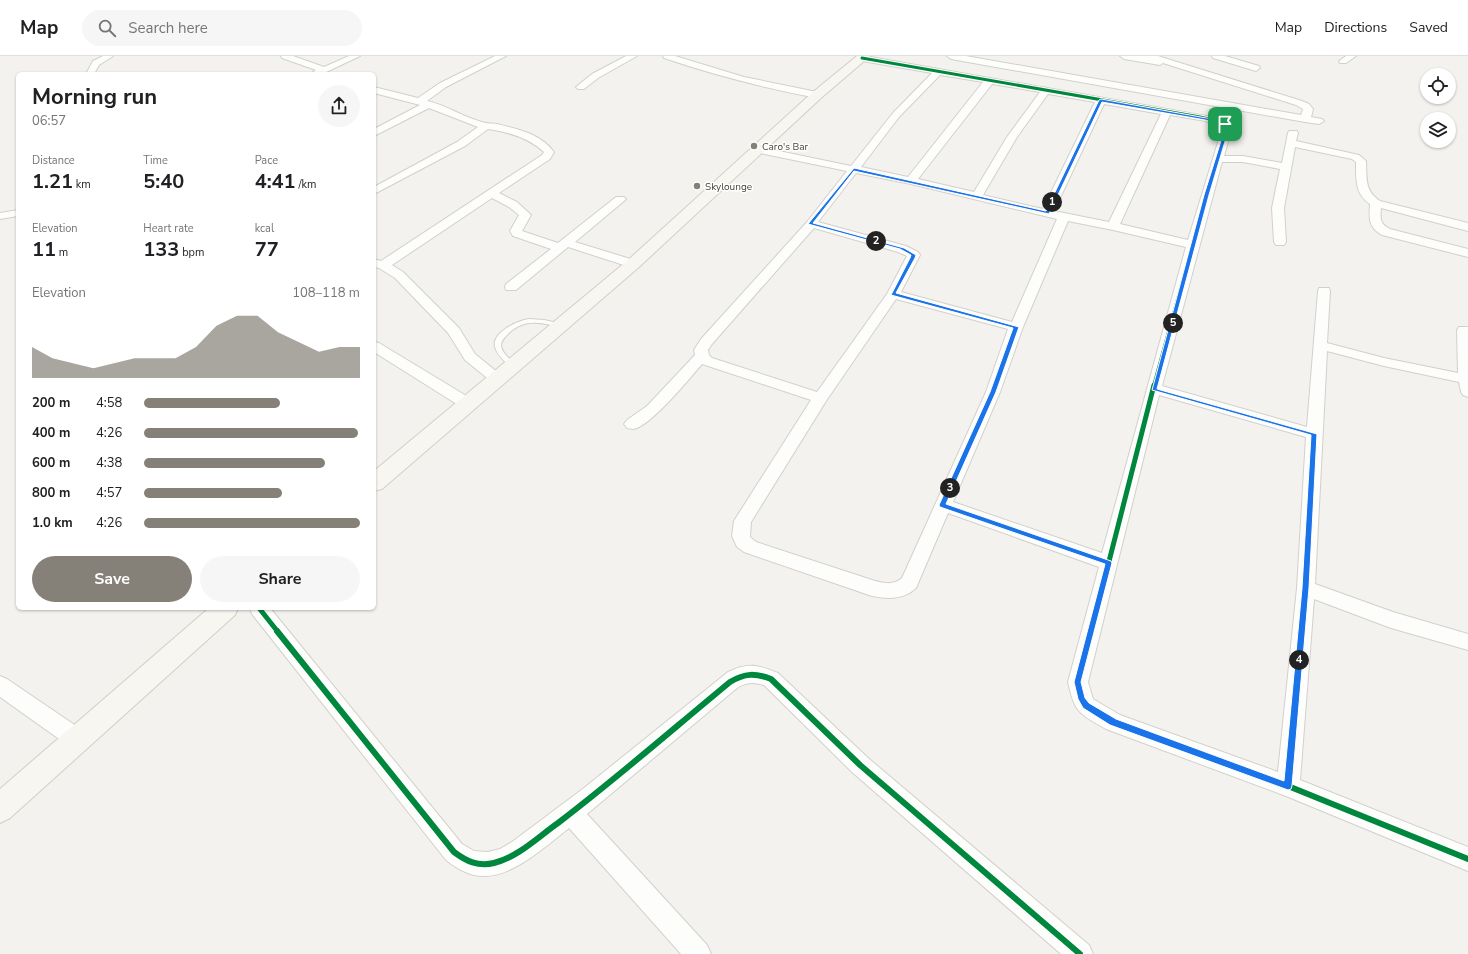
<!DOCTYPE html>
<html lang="en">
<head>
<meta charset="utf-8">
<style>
  body { margin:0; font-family:"Nunito Sans",sans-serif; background:#f6f6f6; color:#202124; height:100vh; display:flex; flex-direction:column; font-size:15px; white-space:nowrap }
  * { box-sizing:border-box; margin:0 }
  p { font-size:13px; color:#757577 }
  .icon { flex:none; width:22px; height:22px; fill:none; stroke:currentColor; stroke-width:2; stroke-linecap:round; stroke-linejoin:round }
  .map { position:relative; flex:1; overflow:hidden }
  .sheet { position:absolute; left:16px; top:16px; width:360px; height:538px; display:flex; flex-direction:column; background:#fff; border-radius:6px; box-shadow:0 1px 3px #0004 }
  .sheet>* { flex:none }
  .controls { position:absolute; left:1420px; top:12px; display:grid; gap:8px }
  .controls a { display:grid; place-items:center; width:36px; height:36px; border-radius:50%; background:#fff; box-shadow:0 1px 3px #0004; font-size:20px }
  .pin { position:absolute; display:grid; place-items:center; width:34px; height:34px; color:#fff; margin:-17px; border-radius:8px; box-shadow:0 2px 6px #0006 }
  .km { position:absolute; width:20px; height:20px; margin:-10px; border-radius:50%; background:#222; color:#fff; font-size:11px; line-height:20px; text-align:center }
  .round { display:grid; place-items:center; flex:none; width:42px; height:42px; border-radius:21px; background:#f6f6f6 }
  .headline { display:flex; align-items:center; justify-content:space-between; height:68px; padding:0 16px }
  h1 { font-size:22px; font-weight:700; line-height:30px }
  .figures { display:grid; grid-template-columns:repeat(3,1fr); gap:6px; height:68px; padding:4px 16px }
  .figures div { display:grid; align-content:center }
  .figures b { font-size:20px; font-weight:700 }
  .figures small { font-size:11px; font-weight:400 }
  .figures p { font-size:11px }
  .chart { height:112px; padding:8px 16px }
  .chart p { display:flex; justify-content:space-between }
  .chart svg { width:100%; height:72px; margin-top:4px; fill:#868178; opacity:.7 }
  .button { display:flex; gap:8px; margin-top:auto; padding:8px 16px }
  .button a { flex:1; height:46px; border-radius:24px; background:#868178; color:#fff; font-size:16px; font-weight:700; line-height:46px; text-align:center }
  .button a+a { background:#f6f6f6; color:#202124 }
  ul { padding:0 16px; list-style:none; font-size:13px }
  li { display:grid; grid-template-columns:64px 48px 1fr; align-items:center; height:30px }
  li i { height:10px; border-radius:5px; background:#868178 }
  header { display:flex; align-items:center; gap:24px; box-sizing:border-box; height:56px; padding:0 20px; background:#fff; border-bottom:1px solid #e0e0e0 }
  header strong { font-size:19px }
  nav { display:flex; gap:22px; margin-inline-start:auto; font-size:14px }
  .search { width:280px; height:36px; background:#f6f6f6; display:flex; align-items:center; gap:10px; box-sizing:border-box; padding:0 14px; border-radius:22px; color:#757577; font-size:15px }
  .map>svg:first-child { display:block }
</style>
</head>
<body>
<header>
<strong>Map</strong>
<div class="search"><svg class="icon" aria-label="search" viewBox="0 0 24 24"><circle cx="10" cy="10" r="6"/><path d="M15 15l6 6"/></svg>Search here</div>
<nav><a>Map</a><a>Directions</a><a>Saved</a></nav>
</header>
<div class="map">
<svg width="1468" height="898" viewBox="0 0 1468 898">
  <rect width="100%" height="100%" fill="#f4f2ee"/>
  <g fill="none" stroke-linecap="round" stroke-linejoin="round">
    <defs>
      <path id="service" d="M530,263L544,264L562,268L563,269L560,271C539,266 523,262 507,279C504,282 501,285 501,290C502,298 512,304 516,310L515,312H511C505,305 497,299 495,291C491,276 519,264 530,263Z"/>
      <g id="minor">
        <polygon points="103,0 113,0 99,9 94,18 86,18 93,5"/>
        <polygon points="281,0 293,0 324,11 349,0 360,0 322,18 310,18 316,14 282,2"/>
        <path d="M495,0H506L446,31L427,45C446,49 463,61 482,66C487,68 492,67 497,68C518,73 541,78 554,96L550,103L499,137L517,146L531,159L522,175L558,187L616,141H624L626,143L624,145L575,186L637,205L639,208L637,211L633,212L568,191L516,234H506L505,231L506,228L551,193L513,180L510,175L519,159L509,151L492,142L392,209L403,216L459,272L475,298L502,320L504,323L502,326L497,328L492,326L465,304L448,277L395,222L379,212L374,211V203L381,205L542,99L544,96C529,82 509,76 488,73L465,90L374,138V131L457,86L478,71L429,52L374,80V73L420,49L374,37V31L418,42L440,27Z"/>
        <polygon points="626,0 637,0 598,22 584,33 578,33 576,31 592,18"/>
        <path d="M663,0H675L744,21L817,36L822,39L817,42C765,32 714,19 664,2Z"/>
        <path d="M859,0H865L1212,61L1226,66L1232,72L1224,100H1243L1282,107L1288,77L1289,75H1297L1298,77L1296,85L1359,99L1366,105C1367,122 1364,134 1380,145L1468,167V175L1381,152C1380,163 1380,168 1390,173L1468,193V201L1382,179C1368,171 1369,162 1370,148C1355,138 1356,123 1356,106L1352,103L1295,91L1284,152L1286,186L1284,189H1276L1274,186L1272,152L1280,113L1243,106H1222L1162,330L1307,371L1318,235L1319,232H1329L1330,235L1327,287L1384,302L1458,317L1457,274L1459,271H1468V341L1463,339L1461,336L1459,326L1384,310L1327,295L1315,528L1393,556L1468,578V594L1391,572L1314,543L1300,724L1468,791V815L1286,740L1106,673C1079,657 1075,658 1068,626L1099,511L948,457L916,532C903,544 888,543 872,540L744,496L737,491L732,480L734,465L811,344L702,308C690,322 649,372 633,373C631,373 628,372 627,372L624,368L627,364L647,350L695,299L694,294L701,283L807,166L847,115L755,96L754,94L755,92L759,91L851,110L893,57L932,17L862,5L858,2ZM940,19L983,26L908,121L861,111L899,61ZM992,28L1040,36L1007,81L974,136L918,123ZM1048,38L1095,46L1043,153L983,139L1017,81ZM1104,48L1161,58L1109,166L1054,155ZM1170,59L1206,65L1222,73L1188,184L1120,168ZM856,117L911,128L1057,163L1012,266L901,236L920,199L918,196L906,190L818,166ZM1068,165L1113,174L1186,191L1102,497L953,446L1000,336L1023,271ZM814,172L898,196L907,200L887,238L817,336L712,302L709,299L708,294L712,288ZM896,243L1008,273L986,336L902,522C893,530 883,527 872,524L756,486L750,481L751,466L826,345ZM1159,339L1306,381L1297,532L1278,716L1120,659L1093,643L1088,626Z"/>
        <polygon points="947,0 966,0 1301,59 1303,53 1296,49 1163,7 1160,9 1124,3 1120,0 1158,0 1302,45 1309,48 1313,53 1311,61 1322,63 1324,65 1319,68 1305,66 951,3"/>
        <polygon points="1212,0 1225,0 1259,10 1260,12 1256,15 1213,2"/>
        <polygon points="1346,0 1356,0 1346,7 1340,7 1339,5"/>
        <polygon points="18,154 18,160 0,163 0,157"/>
        <polygon points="374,286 379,287 473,344 476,348 473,352 468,353 463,352 374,296"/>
        <path d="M250,552H270L462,788L474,795L488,796L500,793L512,786L584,732L728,616C749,606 758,609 778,617L868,702L1089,889L1093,898H1061L852,716L764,629C753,626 747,626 737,632L587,758L707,889L711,898H681L569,772C546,790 513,821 483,820C469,820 456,812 446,804L252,558Z"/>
        <polygon points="0,620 7,623 85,676 88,683 85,690 77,693 69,690 0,641"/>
      </g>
      <g id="secondary">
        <polygon points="857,0 870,0 821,42 639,211 382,433 374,435 374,415 627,205 813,36"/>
        <polygon points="209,552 238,552 235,559 10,762 0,767 0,733"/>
      </g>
    </defs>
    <use href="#service" stroke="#d2d0cb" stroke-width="2"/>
    <use href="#minor" stroke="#d2d0cb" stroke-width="2"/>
    <use href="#secondary" stroke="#d3cfc5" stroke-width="2"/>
    <use href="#service" fill="#fdfdfc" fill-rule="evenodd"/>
    <use href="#minor" fill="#fdfdfc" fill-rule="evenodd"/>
    <use href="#secondary" fill="#f7f6f1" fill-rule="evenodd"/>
    <defs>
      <polyline id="cycleway-far3" points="862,2 1200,61 1217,65 1227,72 1206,143"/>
      <polyline id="cycleway-far2" points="1154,330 1206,142"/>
      <g id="cycleway-far1">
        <polyline points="259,552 278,576"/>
        <polyline points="1091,576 1154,329"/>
      </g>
      <g id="cycleway">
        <path d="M277,575L454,796C466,805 478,811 494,807C518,801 538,781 558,767C617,722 673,673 730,626C745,617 755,617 771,623L860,709L1080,898"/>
        <polyline points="1091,575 1078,626 1082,643 1086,650 1113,666 1288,730 1468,803"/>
      </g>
    </defs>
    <use href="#cycleway-far3" stroke="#fff" stroke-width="4.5"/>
    <use href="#cycleway-far2" stroke="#fff" stroke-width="6"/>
    <use href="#cycleway-far1" stroke="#fff" stroke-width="8"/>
    <use href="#cycleway" stroke="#fff" stroke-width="9"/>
    <use href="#cycleway-far3" stroke="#00873e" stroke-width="3"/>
    <use href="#cycleway-far2" stroke="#00873e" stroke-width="4"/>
    <use href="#cycleway-far1" stroke="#00873e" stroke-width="5"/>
    <use href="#cycleway" stroke="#00873e" stroke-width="6"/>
  </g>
  <path fill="#1a73e8" stroke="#fff" fill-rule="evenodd" d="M1099,44L1101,43L1212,63L1226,68L1229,72L1209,139L1157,333L1317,378L1309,532L1292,730L1291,733L1288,734L1110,669L1083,652L1078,643L1074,626L1105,508L940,451L939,449L990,336L1013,272L891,239L910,202L911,199L900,193L808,168L854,112L1046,155ZM1102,46L1211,65L1223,69L1225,72L1204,139L1152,334L1311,379L1302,532L1284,725L1116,663L1089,647L1085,642L1081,626L1112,507L1111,505L946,448L996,336L1019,271L896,237L915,202L916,199L904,192L813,167L854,115L1049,158Z"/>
  <g fill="#868178" stroke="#fff" stroke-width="1.5">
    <circle cx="754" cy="90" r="4"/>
    <circle cx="697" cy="130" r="4"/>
  </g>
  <g text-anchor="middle" stroke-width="3" stroke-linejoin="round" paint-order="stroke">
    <g font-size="10" fill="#4b4439" stroke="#fff" text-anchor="start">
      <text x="762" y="94">Caro's Bar</text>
      <text x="705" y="134">Skylounge</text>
    </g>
  </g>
</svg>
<div class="controls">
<a><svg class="icon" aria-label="locate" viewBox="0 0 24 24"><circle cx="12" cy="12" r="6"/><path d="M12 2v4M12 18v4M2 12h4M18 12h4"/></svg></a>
<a><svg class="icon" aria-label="layers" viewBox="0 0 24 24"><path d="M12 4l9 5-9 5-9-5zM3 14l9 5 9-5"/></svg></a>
</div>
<div class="pin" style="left:1225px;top:68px;background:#1e9e55"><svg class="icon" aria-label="arrive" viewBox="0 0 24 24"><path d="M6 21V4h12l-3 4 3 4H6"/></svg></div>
<b class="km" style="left:1052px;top:146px">1</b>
<b class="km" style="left:876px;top:185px">2</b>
<b class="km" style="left:950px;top:432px">3</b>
<b class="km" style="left:1299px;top:604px">4</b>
<b class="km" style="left:1173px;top:267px">5</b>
<section class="sheet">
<div class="headline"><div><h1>Morning run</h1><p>06:57</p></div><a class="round"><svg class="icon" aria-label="share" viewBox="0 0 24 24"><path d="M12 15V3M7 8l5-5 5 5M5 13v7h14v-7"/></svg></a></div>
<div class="figures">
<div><p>Distance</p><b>1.21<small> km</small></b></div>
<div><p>Time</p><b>5:40</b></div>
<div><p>Pace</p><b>4:41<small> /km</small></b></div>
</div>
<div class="figures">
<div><p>Elevation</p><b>11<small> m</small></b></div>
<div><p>Heart rate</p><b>133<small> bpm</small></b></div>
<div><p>kcal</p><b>77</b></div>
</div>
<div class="chart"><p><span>Elevation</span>108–118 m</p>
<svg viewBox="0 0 160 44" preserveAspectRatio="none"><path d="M0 44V25L10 32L20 35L30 38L40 35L50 32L60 32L70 32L80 25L90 12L100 6L110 6L120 16L130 22L140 28L150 25L160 25V44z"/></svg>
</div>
<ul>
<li><b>200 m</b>4:58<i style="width:63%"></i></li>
<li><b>400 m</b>4:26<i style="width:99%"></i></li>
<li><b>600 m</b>4:38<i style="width:84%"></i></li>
<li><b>800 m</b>4:57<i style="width:64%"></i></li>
<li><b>1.0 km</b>4:26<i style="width:100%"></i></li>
</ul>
<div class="button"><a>Save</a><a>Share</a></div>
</section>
</div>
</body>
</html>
